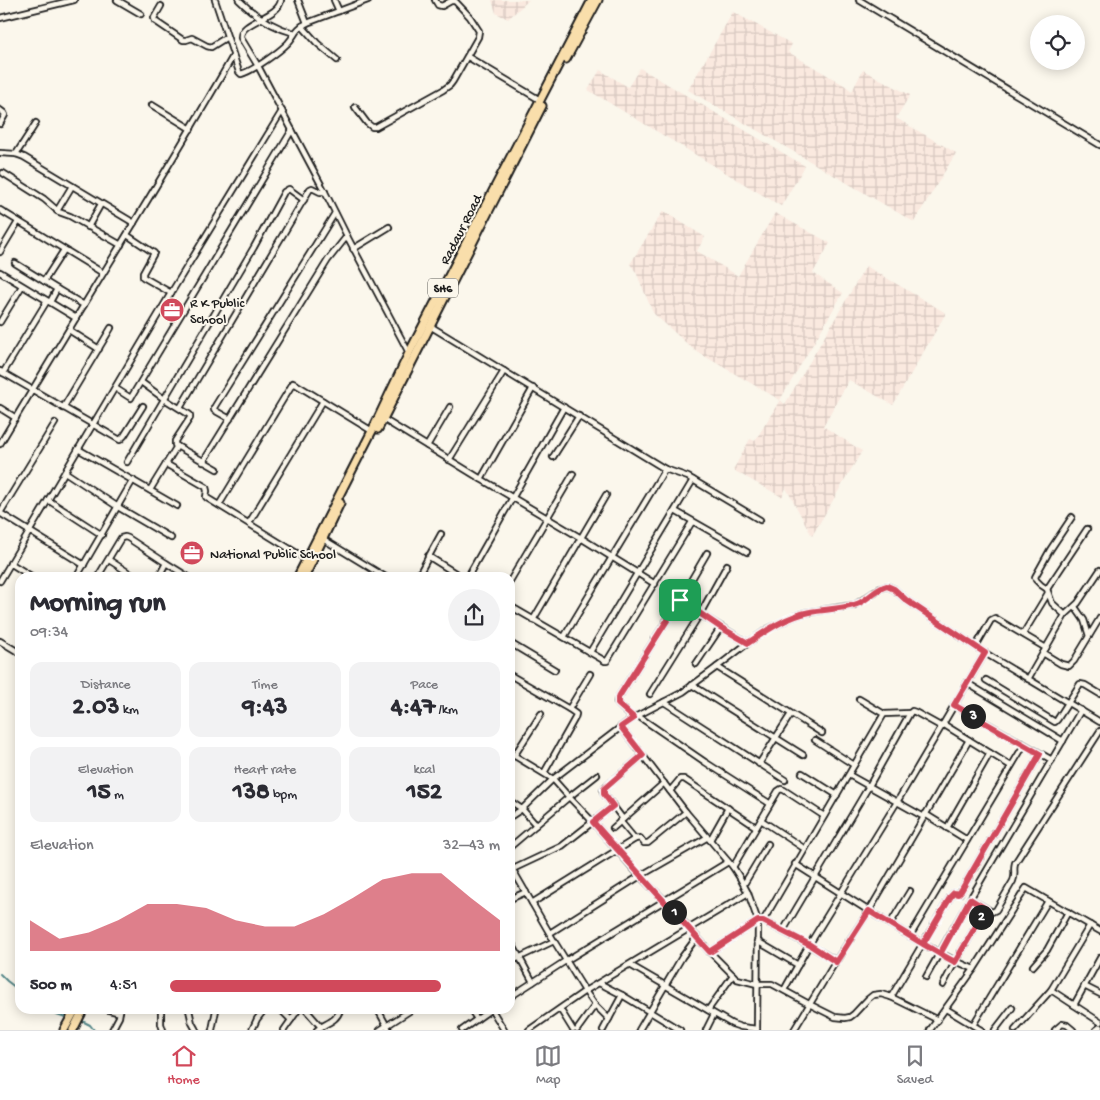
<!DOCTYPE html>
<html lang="en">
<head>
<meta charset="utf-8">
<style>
  body { margin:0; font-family:"Gochi Hand",sans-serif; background:#f2f2f3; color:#2b2b33; height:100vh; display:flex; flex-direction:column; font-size:19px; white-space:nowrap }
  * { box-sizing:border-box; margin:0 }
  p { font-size:16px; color:#7c7c81 }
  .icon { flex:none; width:28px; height:28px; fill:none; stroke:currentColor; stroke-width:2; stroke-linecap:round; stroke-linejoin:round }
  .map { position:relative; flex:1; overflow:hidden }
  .details { position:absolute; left:15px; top:572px; width:500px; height:442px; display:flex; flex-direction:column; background:#fff; border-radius:15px; box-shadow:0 2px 12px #0003 }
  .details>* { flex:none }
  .tools { position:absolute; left:1030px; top:15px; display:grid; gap:10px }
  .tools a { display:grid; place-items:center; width:55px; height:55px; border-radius:50%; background:#fff; box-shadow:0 2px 12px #0003; font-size:25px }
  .pin { position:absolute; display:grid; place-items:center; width:42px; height:42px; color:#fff; margin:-21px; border-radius:10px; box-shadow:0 2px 8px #0006 }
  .km { position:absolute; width:25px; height:25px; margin:-12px; border-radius:50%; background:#222; color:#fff; font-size:14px; line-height:25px; text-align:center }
  .round { display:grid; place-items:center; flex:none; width:52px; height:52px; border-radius:26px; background:#f2f2f3 }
  .headline { display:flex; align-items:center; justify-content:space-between; height:85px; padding:0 15px }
  h1 { font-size:28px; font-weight:800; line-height:38px }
  .stats { display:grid; grid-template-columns:repeat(3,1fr); gap:8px; height:85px; padding:5px 15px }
  .stats div { display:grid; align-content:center; border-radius:12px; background:#f2f2f3; text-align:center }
  .stats b { font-size:25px; font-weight:800 }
  .stats small { font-size:14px; font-weight:400 }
  .stats p { font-size:14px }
  .chart { height:140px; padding:10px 15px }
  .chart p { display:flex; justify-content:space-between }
  .chart svg { width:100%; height:90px; margin-top:5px; fill:#d1495b; opacity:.7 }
  ul { padding:0 15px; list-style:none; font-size:16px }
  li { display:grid; grid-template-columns:80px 60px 1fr; align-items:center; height:38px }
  li i { height:12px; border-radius:6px; background:#d1495b }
  .menu { display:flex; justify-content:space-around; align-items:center; height:70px; border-top:1px solid #e1e1e2; background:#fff; font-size:14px; color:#7c7c81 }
  .menu a { display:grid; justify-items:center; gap:2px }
  .menu .selected { color:#d1495b }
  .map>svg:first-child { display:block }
</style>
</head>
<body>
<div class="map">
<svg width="1100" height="1030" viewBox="0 0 1100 1030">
  <defs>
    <pattern id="industrial-grid" width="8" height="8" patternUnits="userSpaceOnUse" patternTransform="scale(1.25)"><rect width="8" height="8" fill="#fae9df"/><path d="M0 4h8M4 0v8" fill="none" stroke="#d6c7bf"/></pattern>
  </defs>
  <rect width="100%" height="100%" fill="#fbf7ec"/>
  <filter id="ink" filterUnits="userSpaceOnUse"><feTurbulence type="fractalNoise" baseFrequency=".02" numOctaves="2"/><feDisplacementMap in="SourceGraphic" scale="10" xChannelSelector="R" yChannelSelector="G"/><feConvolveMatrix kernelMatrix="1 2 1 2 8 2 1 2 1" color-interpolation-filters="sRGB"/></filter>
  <g filter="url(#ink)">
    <g fill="url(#industrial-grid)">
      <polygon points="492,0 529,0 508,19 496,13"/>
      <polygon points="733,12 792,44 788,52 844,85 852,91 863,70 910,95 896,118 956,153 914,222 688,90"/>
      <polygon points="640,68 805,166 781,206 588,90 600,70 628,87"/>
      <polygon points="663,211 705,237 697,251 738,276 775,213 830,243 813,273 843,293 780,400 785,404 866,266 946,313 893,405 849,380 823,426 862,451 812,536 786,488 782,497 733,470 750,439 755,441 780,400 694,350 653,313 636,272 630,264"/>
    </g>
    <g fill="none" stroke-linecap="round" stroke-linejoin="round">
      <g stroke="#548688" stroke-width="2">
        <polyline points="0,974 7,981 20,991"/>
        <polyline points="46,1010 68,1018"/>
        <polyline points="80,1020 90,1025 94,1030"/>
      </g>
      <defs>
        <g id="minor">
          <polyline points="117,0 141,14"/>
          <path d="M215,0L239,72L241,74C253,71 279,52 288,43C296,34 295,29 307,23L368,0"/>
          <path d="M239,0C255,16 272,27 294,33"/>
          <path d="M281,0C279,18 239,21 241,38L258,66L325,192L347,236L409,353"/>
          <polyline points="298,0 307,23"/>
          <polyline points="334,0 339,11"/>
          <polyline points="859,0 1100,145"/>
          <polyline points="161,6 154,18 155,21 183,40 186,40 192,38 207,46 211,47 227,37"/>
          <polyline points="0,18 74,0"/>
          <polyline points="302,26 317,43 337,60"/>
          <polyline points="468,57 540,100"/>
          <polyline points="152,105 191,129"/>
          <polyline points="355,107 367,123 372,127 376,127 443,90 450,85 453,81 478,37 479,31 470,17 455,1 451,1 442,6 438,5 435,0"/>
          <polyline points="0,110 4,113 5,115 0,124"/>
          <polyline points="0,153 16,154 24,157 134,223"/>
          <polyline points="16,154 36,123"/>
          <polyline points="3,173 44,199 59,212 70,216 121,245"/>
          <polyline points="0,210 103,273"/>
          <polyline points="57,211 72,186"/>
          <polyline points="88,227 101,204"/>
          <polyline points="127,235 154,253 143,273 143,277 171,293 282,111"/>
          <polyline points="353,249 389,227"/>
          <polyline points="0,252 18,222"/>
          <polyline points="15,263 57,289 50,302"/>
          <polyline points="0,272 76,318"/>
          <polyline points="44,281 64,250"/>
          <polyline points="57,289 84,305"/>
          <polyline points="0,322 22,286"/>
          <polyline points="430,326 665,469 688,477 760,520"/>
          <polyline points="69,330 99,349"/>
          <polyline points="0,371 120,440 124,436 143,406"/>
          <polyline points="3,373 47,301"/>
          <polyline points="141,382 163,398 190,415 190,418 175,441 175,445 217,469"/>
          <polyline points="115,388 129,397 131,398 132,396 292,130"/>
          <polyline points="0,408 16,418"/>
          <polyline points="63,408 111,328"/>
          <polyline points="180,408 310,189 312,188 320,192 325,192"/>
          <polyline points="230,419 214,410 214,408 215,406 335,213"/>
          <polyline points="383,419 481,479 581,538 655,584"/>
          <path d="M0,444C77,314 158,187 233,56"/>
          <polyline points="427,446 450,407"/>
          <polyline points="78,449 177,506"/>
          <polyline points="553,457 579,416"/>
          <polyline points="449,460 504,371"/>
          <polyline points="127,462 254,247 284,192 289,189 304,200"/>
          <polyline points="203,462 328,260 347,236"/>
          <polyline points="166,464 206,487 207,491 206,497 207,498 308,560"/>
          <polyline points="65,472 118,507 171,538"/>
          <polyline points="481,479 533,388"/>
          <polyline points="150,490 177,446"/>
          <polyline points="48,500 102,535"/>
          <polyline points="219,505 293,383 297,385 372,431"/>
          <polyline points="675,511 747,552"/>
          <polyline points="0,513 55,423"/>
          <polyline points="0,513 84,565"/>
          <polyline points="249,523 323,401"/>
          <polyline points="323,539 387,578"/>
          <polyline points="428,556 463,578"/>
          <polyline points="109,560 137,578"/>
          <polyline points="10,563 34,578"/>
          <polyline points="76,578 133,480"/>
          <polyline points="97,578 121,538 125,537 128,538 166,563 190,578"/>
          <polyline points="158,578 166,563"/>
          <polyline points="417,578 441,534"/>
          <polyline points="467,578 564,407"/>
          <polyline points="0,581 171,293"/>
          <polyline points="510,581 573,474"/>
          <polyline points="1047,589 1087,529"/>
          <polyline points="679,601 721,627 748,643"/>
          <polyline points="510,606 605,661 607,661 692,522"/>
          <polyline points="1075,607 1084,620 1089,636"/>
          <polyline points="1065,615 1052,603 1047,589 1041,585 1036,580 1035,577 1050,550 1072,517"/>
          <polyline points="533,620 606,495"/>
          <polyline points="1023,634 1048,593"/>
          <polyline points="564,637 665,469"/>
          <polyline points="0,641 20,653"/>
          <polyline points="510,643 555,670"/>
          <polyline points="976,646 991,620 995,618 1046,648"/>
          <polyline points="590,652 693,480"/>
          <polyline points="1043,653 1061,664 1069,666 1074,661 1100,618"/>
          <polyline points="696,664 721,627"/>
          <polyline points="717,667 822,733"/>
          <polyline points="510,675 569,709 576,714 575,718 544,773"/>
          <polyline points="1028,679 1065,615 1078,603 1100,570"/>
          <polyline points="986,680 1055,722 1057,720 1080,684 1085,685 1100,694"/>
          <polyline points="967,683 1063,741"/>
          <polyline points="692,685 803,755"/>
          <polyline points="650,694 700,614 727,565"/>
          <polyline points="859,699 884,714 910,713"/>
          <polyline points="664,702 785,780"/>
          <polyline points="954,705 1052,760"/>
          <polyline points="569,709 590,674"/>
          <polyline points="638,716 705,762 769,803"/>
          <polyline points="633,718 618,704 617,702 618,698 679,601 707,553"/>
          <polyline points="943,724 1011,766"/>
          <polyline points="621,727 686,812 733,867 740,878 748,893 758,921 757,1030"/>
          <polyline points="815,740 854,765"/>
          <polyline points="510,753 553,779 569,797 593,822 640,876 665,901 710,952 737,979 757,984 772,984 809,1004 835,1017 845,1018 850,1017 854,1014 868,999 873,995 881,994 891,997 938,1020"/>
          <polyline points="514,756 541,714"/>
          <polyline points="759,764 791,714"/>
          <polyline points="802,773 837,795"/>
          <polyline points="849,775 924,817"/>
          <polyline points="670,791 680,779 684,779 756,827"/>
          <polyline points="510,801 522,809 536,825"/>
          <polyline points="925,814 967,840"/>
          <polyline points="510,817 522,809 553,779 621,727 633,718 683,692 717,667 748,643 768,629 793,617 804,613 855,605 879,589 887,586 894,589 906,600 985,653 1100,722"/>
          <polyline points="623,819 604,794 603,791 606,787 643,755"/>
          <polyline points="761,820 805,849"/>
          <polyline points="620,821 635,839"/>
          <polyline points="613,828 664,783"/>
          <polyline points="947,828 990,753"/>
          <polyline points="710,840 728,808"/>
          <polyline points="510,847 569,797 597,775"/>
          <polyline points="795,864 869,911 969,740"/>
          <polyline points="510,865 554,941 585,991 595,1005 609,1019"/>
          <polyline points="733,867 778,791 781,789 784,790 824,816"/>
          <polyline points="513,869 562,846 613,806"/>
          <polyline points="744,884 768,844"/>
          <polyline points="510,899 526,892"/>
          <path d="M970,899L992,912L996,910L1013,881C1016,875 1013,869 1015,863L1100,731"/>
          <polyline points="532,903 635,839 640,838 644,843 648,843 686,812"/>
          <path d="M763,921L809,945L836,961L869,911C903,932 937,954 974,969"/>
          <polyline points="890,924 910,891"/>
          <polyline points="783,931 869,786 910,713 912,711 915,712 942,727"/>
          <polyline points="550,933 640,876 708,837"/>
          <polyline points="910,936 1024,745"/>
          <polyline points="510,940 533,982"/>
          <polyline points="757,941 798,965"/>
          <polyline points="710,952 758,921 763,921 884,714"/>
          <polyline points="510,962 554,941"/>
          <polyline points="630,965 732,1024 741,1027 757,1029"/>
          <polyline points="1033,966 1047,950 1068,912"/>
          <polyline points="926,977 970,899 1081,710"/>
          <polyline points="599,983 622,995 680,1030"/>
          <polyline points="943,985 955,962 986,909"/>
          <polyline points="1084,986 1100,994"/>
          <polyline points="784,990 809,945 897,802 985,653"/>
          <polyline points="1051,990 1100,1022"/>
          <polyline points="510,997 567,960 728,862"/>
          <polyline points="891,997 951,896 954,893 960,893 961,891 1040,754"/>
          <polyline points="1074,1005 1100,958"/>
          <polyline points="560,1009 573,1030"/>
          <polyline points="946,1009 981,1030"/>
          <polyline points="109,1010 117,1012 120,1011"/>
          <polyline points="161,1010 161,1024 163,1030"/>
          <polyline points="189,1010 192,1023 196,1030"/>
          <polyline points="281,1010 291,1020"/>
          <polyline points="306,1010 321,1027 317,1030"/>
          <polyline points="378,1010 389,1030"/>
          <polyline points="471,1010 477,1019"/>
          <polyline points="492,1010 504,1030"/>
          <polyline points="708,1010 733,975"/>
          <polyline points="973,1025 1048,901"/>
          <path d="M321,1027C329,1022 337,1020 340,1010"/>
          <polyline points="112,1030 119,1017 120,1011"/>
          <polyline points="212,1030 216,1010"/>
          <polyline points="252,1030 257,1019 264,1010"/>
          <polyline points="284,1030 298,1010"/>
          <polyline points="380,1030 411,1010"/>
          <polyline points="462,1030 490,1010"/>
          <polyline points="529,1030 585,991 748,893"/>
          <polyline points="577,1030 595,1005"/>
          <polyline points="603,1030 622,995"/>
          <polyline points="639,1030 682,957 697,937"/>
          <polyline points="706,1030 714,1014"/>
          <polyline points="794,1030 836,961"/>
          <polyline points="930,1030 974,969 1026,888 1100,931"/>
          <polyline points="995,1030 1012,1008"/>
          <polyline points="1015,1030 1051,990 1090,925"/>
          <polyline points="1055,1030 1062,1024 1067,1025 1073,1030"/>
          <polyline points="1096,1030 1100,1027"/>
        </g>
        <g id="primary">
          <polyline points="566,59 598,0"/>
          <polyline points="378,429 542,106"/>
          <polyline points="297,578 372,431 409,353 592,0"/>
          <polyline points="304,578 340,503"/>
          <polyline points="64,1030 75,1010"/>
          <polyline points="73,1030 83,1010"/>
        </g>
      </defs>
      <use href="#minor" stroke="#1c1c1c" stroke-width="8"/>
      <use href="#primary" stroke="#1c1c1c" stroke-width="11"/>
      <use href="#minor" stroke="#fbf7ec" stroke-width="4.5"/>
      <use href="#primary" stroke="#f9deab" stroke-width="7"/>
    </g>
  </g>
  <g fill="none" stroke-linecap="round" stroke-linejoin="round" filter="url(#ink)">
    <defs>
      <path id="route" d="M680,600L618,698V704L634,718L621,727L643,755L604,789V794L613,806L593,822C632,866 671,909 710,952L758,921H763L810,945L836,962L869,911C897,928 925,946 955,962L986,909L970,899L940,954L923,944L951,896L954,893L958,894L961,891L1040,754L954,705L985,653L906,600L894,589L887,586C875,589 868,600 857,604C845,609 824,609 810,612C788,616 767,630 748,643L720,627L680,600"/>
    </defs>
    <use href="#route" stroke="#fff" stroke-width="10"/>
    <use href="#route" stroke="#d1495b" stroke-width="6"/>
  </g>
  <defs>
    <symbol id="office-disc" viewBox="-11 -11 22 22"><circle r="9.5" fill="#d1495b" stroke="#fbf7ec"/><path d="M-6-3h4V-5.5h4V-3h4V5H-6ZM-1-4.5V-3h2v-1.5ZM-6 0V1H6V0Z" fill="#fff"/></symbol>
  </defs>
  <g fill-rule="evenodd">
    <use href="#office-disc" x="158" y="296" width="28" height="28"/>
    <use href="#office-disc" x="178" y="539" width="28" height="28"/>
  </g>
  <g text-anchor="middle" stroke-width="4" stroke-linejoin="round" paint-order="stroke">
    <rect fill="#fbf7ec" stroke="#5f5e5a" stroke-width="1" x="428" y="278.5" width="30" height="19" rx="4"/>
    <g font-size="12" font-weight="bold" fill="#1c1c1c">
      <text x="443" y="292">SH6</text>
    </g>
    <g font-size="14" fill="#1c1c1c" stroke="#fbf7ec">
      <text transform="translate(460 229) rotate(-63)" y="5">Radaur Road</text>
    </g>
    <g font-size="14" fill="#1c1c1c" stroke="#fbf7ec" text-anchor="start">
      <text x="190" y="307">R K Public<tspan x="190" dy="16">School</tspan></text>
      <text x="210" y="558">National Public School</text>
    </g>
  </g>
</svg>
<div class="tools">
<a><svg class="icon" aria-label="locate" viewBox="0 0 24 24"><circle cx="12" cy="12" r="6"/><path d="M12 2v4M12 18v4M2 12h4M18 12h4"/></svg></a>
</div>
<div class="pin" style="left:680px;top:600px;background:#1e9e55"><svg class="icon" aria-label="arrive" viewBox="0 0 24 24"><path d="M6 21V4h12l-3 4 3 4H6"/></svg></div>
<b class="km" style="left:674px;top:912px">1</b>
<b class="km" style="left:981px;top:917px">2</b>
<b class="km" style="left:973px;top:716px">3</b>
<section class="details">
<div class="headline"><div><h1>Morning run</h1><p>09:34</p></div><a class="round"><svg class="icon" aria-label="share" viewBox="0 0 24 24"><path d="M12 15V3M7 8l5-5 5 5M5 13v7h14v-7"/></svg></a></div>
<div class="stats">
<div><p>Distance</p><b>2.03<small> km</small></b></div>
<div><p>Time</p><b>9:43</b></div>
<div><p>Pace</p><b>4:47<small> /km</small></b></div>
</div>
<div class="stats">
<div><p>Elevation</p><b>15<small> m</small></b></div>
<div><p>Heart rate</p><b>138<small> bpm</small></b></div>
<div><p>kcal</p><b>152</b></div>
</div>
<div class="chart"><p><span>Elevation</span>32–43 m</p>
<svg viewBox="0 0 160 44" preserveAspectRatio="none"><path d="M0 44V29L10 38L20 35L30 29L40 21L50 21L60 23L70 29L80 32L90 32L100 26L110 18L120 9L130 6L140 6L150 18L160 29V44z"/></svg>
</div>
<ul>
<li><b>500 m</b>4:51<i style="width:82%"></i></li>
</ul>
</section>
</div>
<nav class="menu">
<a class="selected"><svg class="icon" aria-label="home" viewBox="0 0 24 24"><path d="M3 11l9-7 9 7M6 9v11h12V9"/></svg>Home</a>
<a><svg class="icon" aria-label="map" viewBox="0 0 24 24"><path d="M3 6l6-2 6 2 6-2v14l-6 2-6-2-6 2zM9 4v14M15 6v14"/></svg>Map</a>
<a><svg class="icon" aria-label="saved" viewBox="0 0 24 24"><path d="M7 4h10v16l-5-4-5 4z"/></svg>Saved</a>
</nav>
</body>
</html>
